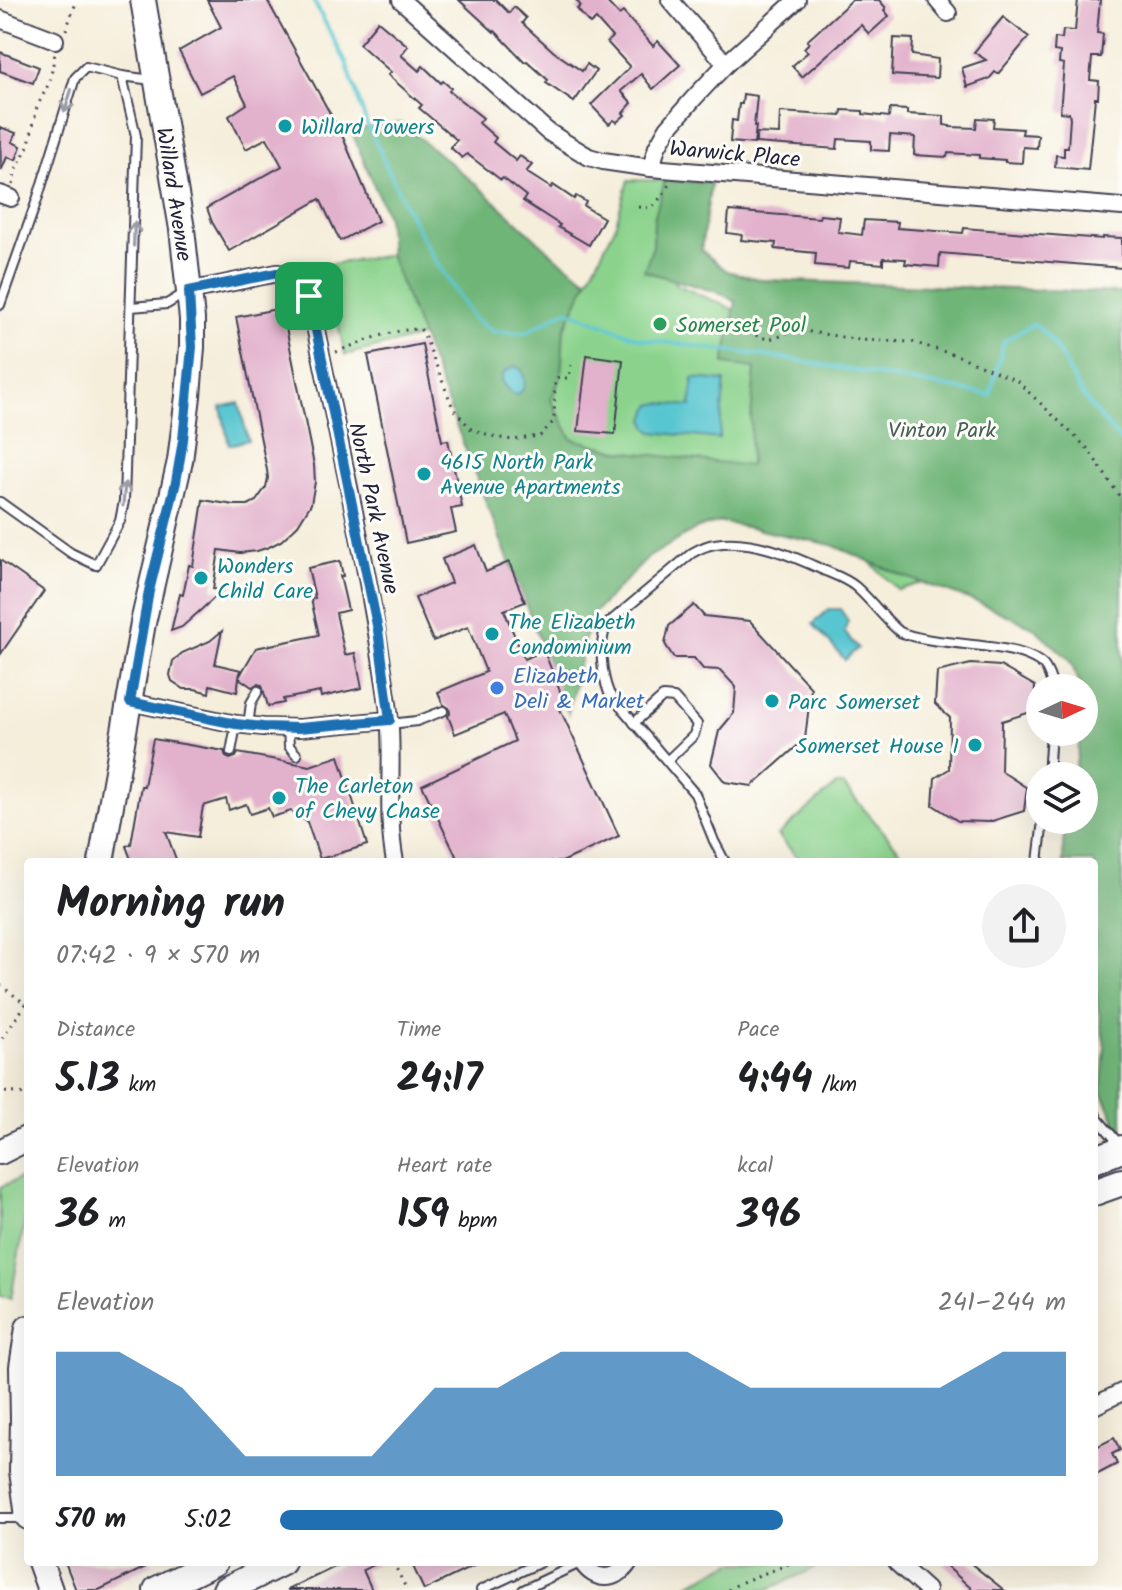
<!DOCTYPE html>
<html lang="en">
<head>
<meta charset="utf-8">
<style>
  body { margin:0; font-family:Kalam,sans-serif; background:#f2f2f2; color:#202124; height:100vh; display:flex; flex-direction:column; font-size:30px; white-space:nowrap }
  * { box-sizing:border-box; margin:0 }
  p { font-size:26px; color:#757577 }
  .icon { flex:none; width:44px; height:44px; fill:none; stroke:currentColor; stroke-width:2; stroke-linecap:round; stroke-linejoin:round }
  .map { position:relative; flex:1; overflow:hidden }
  .sheet { position:absolute; left:24px; top:858px; width:1074px; height:708px; display:flex; flex-direction:column; background:#fff; border-radius:8px; box-shadow:0 8px 32px #0002 }
  .sheet>* { flex:none }
  .needle { width:52px; rotate:86deg }
  .buttons { position:absolute; left:1026px; top:674px; display:grid; gap:16px }
  .buttons a { display:grid; place-items:center; width:72px; height:72px; border-radius:50%; background:#fff; box-shadow:0 8px 32px #0002; font-size:40px }
  .pin { position:absolute; display:grid; place-items:center; width:68px; height:68px; color:#fff; margin:-34px; border-radius:16px; box-shadow:0 4px 12px #0006 }
  .round { display:grid; place-items:center; flex:none; width:84px; height:84px; border-radius:42px; background:#f2f2f2 }
  .head { display:flex; align-items:center; justify-content:space-between; height:136px; padding:0 32px }
  h1 { font-size:44px; font-weight:800; line-height:60px }
  .metrics { display:grid; grid-template-columns:repeat(3,1fr); gap:12px; height:136px; padding:8px 32px }
  .metrics div { display:grid; align-content:center }
  .metrics b { font-size:40px; font-weight:800 }
  .metrics small { font-size:22px; font-weight:400 }
  .metrics p { font-size:22px }
  .chart { height:224px; padding:16px 32px }
  .chart p { display:flex; justify-content:space-between }
  .chart svg { width:100%; height:144px; margin-top:8px; fill:#1f6fb2; opacity:.7 }
  ul { padding:0 32px; list-style:none; font-size:26px }
  li { display:grid; grid-template-columns:128px 96px 1fr; align-items:center; height:60px }
  li i { height:20px; border-radius:10px; background:#1f6fb2 }
  .map>svg:first-child { display:block }
</style>
</head>
<body>
<div class="map">
<svg width="1122" height="1590" viewBox="0 0 1122 1590">
  <rect width="100%" height="100%" fill="#fdfcf7"/>
  <filter id="ink" filterUnits="userSpaceOnUse"><feTurbulence type="fractalNoise" baseFrequency=".0125" numOctaves="2"/><feDisplacementMap in="SourceGraphic" scale="16" xChannelSelector="R" yChannelSelector="G"/><feConvolveMatrix kernelMatrix="1 2 1 2 8 2 1 2 1" color-interpolation-filters="sRGB"/></filter>
  <filter id="wash" filterUnits="userSpaceOnUse"><feTurbulence type="fractalNoise" baseFrequency=".006" numOctaves="4" result="noise"/><feDisplacementMap in="SourceGraphic" scale="32" xChannelSelector="R" yChannelSelector="G"/><feGaussianBlur stdDeviation="1.8" result="paint"/><feColorMatrix in="noise" values="0 0 0 0 0 0 0 0 0 0 0 0 0 0 0 0 0 1.4 0 .05"/><feComposite in="paint" operator="in"/></filter>
  <g filter="url(#wash)">
    <rect width="100%" height="100%" fill="#f5eedb"/>
    <g fill="#8bd38d" stroke="#567a64" stroke-width="2">
      <polygon points="628,180 680,181 660,264 677,285 758,320 1122,293 1032,551 898,590 785,478 619,451 572,439 551,400 559,327 588,280 615,227"/>
      <polygon points="390,255 423,336 345,355 325,265"/>
      <polygon points="836,785 843,785 904,855 904,862 801,862 778,835"/>
      <polygon points="26,1176 28,1178 28,1203 11,1298 0,1296 0,1187"/>
      <polygon points="733,1562 828,1562 766,1590 676,1590"/>
    </g>
    <polygon fill="#70b578" stroke="#496c5a" stroke-width="2" points="401,123 478,186 557,258 588,280 564,330 561,377 551,400 572,439 619,451 750,466 751,419 755,368 724,364 736,302 720,293 644,271 653,246 654,219 665,180 711,183 701,250 727,271 763,280 1122,293 1122,1128 1119,1129 1101,1090 1105,1047 1094,985 1094,862 1063,862 1063,843 1067,820 1084,820 1084,776 1074,776 1081,732 1084,732 1086,698 1084,688 1082,688 1069,659 1033,627 980,603 903,576 832,545 721,522 698,528 649,557 590,617 568,713 390,255 387,216 351,130"/>
    <g fill="#59c6d0" stroke="#3e7486" stroke-width="2">
      <polygon points="515,366 522,370 525,381 523,390 516,395 510,393 501,381 504,372"/>
      <polygon points="693,378 725,381 719,439 653,432 647,427 645,419 651,405 660,403 691,406"/>
      <polygon points="239,403 248,440 229,445 221,407"/>
      <polygon points="829,609 840,609 848,621 844,632 858,648 845,660 813,624"/>
    </g>
    <g fill="none" stroke-linecap="round" stroke-linejoin="round">
      <path stroke="#59c6d0" stroke-width="4" d="M313,0L346,62L366,122L407,209L433,257L474,319L492,331L525,333L566,310L641,339L783,358L990,395L1004,341L1033,324C1057,338 1069,375 1084,397C1095,413 1109,428 1122,442"/>
    </g>
    <g id="blocks">
      <g fill="#e2b1cc">
        <polygon points="207,0 267,0 342,135 378,221 340,241 320,199 229,251 212,222 207,208 282,166 267,138 246,149 229,116 247,104 233,76 200,93 179,51 221,27"/>
        <polygon points="459,0 496,0 509,13 514,7 526,18 522,23 554,52 582,71 587,64 596,71 574,102 546,83 548,80 527,61 525,62 495,31 494,32"/>
        <polygon points="576,0 605,0 619,15 623,12 653,46 658,41 680,65 653,89 641,74 621,91 632,103 623,113 625,115 617,122 614,120 609,124 591,105 630,67 607,42 612,37 596,19 590,24 577,9 581,6"/>
        <polygon points="852,0 879,0 886,8 884,10 889,16 869,34 861,25 802,77 792,66 808,52 804,48 809,43 807,41"/>
        <polygon points="1078,0 1100,0 1097,33 1103,34 1101,57 1092,57 1090,80 1099,81 1098,98 1095,98 1088,170 1055,167 1056,155 1064,156 1064,147 1068,147 1070,118 1069,113 1060,112 1064,64 1059,63 1060,52 1054,51 1055,38 1062,39 1063,30 1075,31"/>
        <polygon points="1003,17 1029,37 998,74 995,72 989,79 967,87 962,68 986,60 974,52"/>
        <polygon points="378,21 408,46 401,55 419,71 423,66 441,83 443,81 451,88 449,91 483,118 479,123 496,138 493,142 516,161 520,156 532,165 526,172 551,188 553,185 574,199 576,196 586,202 584,206 604,218 589,245 558,227 560,225 523,201 526,196 503,178 501,180 467,154 462,158 450,147 457,140 419,108 422,105 388,75 391,72 359,44"/>
        <polygon points="894,38 913,39 912,55 938,59 937,78 892,75"/>
        <polygon points="0,52 39,67 33,83 0,71"/>
        <polygon points="743,94 757,96 754,126 756,126 754,144 730,142 732,120 737,121 739,104 742,104"/>
        <polygon points="890,109 907,110 907,114 944,116 944,125 950,126 950,127 976,128 977,118 994,119 993,127 1023,129 1022,134 1038,135 1037,148 1023,147 1022,163 1005,162 1005,160 979,158 979,155 948,153 947,157 914,155 915,137 890,135 889,151 871,150 871,141 838,139 837,149 756,143 756,133 779,134 780,112 841,116 842,110 863,111 863,114 889,117"/>
        <polygon points="0,127 16,133 12,142 21,146 16,160 7,157 1,171"/>
        <polygon points="729,211 819,218 820,215 840,217 838,232 862,235 864,220 898,222 897,228 963,233 964,228 1103,239 1103,237 1122,238 1122,268 940,253 939,267 905,264 906,259 883,258 883,264 850,261 849,268 815,265 816,253 775,249 776,243 741,240 742,235 727,233"/>
        <polygon points="282,308 314,465 315,482 311,504 298,525 281,541 269,547 257,551 240,553 219,550 213,589 223,590 182,627 171,631 180,594 183,595 189,565 193,566 203,500 234,505 248,505 256,501 266,487 268,478 267,470 236,317"/>
        <polygon points="422,344 442,441 448,440 462,507 451,509 456,532 406,543 368,355"/>
        <polygon points="587,355 623,360 615,434 578,431"/>
        <polygon points="476,545 486,572 509,562 525,602 504,610 524,659 544,651 565,704 559,707 619,836 562,862 459,862 422,785 515,741 504,714 455,734 448,716 450,713 449,708 443,704 438,692 486,672 468,627 433,641 415,598 451,583 442,559"/>
        <polygon points="0,560 44,591 0,655"/>
        <polygon points="340,561 343,576 340,576 348,610 336,613 345,655 355,653 362,688 321,697 320,692 283,699 284,703 268,706 262,685 257,684 252,687 239,678 237,692 210,685 209,693 195,689 184,689 172,681 170,675 173,661 182,653 210,641 222,631 215,664 241,670 239,677 256,648 319,635 311,599 315,598 308,568"/>
        <polygon points="694,605 704,616 750,621 811,688 805,739 752,786 725,782 711,764 719,731 734,713 736,687 720,670 703,669 694,658 674,658 665,644 669,626"/>
        <polygon points="971,664 1000,666 1035,686 1034,711 1002,721 1001,771 1027,788 1024,811 989,822 958,821 933,805 935,778 949,769 950,718 935,704 937,672"/>
        <polygon points="153,739 224,751 226,757 230,759 236,757 238,753 310,766 339,756 367,845 320,859 307,822 291,811 272,817 268,808 250,814 246,804 229,810 226,799 203,806 198,837 166,832 177,862 132,862 126,846 131,844 141,786 144,786"/>
        <polygon points="1114,1438 1120,1450 1112,1454 1117,1464 1094,1476 1094,1448"/>
        <polygon points="65,1562 156,1562 99,1590 76,1590"/>
        <polygon points="345,1562 380,1562 363,1570 372,1590 287,1590"/>
        <polygon points="411,1562 482,1562 424,1590"/>
        <polygon points="942,1562 969,1562 1004,1590 973,1590"/>
      </g>
    </g>
  </g>
  <g filter="url(#ink)">
    <use href="#blocks" fill-opacity="0" stroke="#424153" stroke-width="2"/>
    <g fill="none" stroke-linecap="round" stroke-linejoin="round">
      <defs>
        <g id="lane">
          <polyline points="0,305 37,200 75,78 86,67 122,76 152,80"/>
          <polyline points="131,307 167,304 187,292"/>
          <polyline points="0,502 71,553 96,565 120,521 124,501 136,136 122,76"/>
          <polyline points="634,723 663,697 674,698 697,724 694,735 667,761"/>
          <polyline points="390,724 417,721 443,711"/>
          <polyline points="248,726 251,703 258,691"/>
          <polyline points="288,728 289,746 297,755"/>
          <polyline points="231,752 236,725"/>
          <polyline points="1048,776 1051,732"/>
          <path d="M725,862L714,841L695,794L609,693C601,672 599,647 606,625L692,553C699,549 707,545 715,544C751,538 791,555 823,570C835,575 847,579 856,587C872,601 884,619 900,632C936,648 1020,640 1044,666C1049,672 1051,680 1053,688"/>
          <polyline points="1038,862 1043,820"/>
          <polyline points="1094,1110 1097,1118 1121,1146"/>
          <polyline points="0,1518 27,1518"/>
          <polyline points="481,1590 541,1562"/>
          <polyline points="523,1590 582,1562"/>
        </g>
        <g id="street">
          <polyline points="401,0 547,131 561,140 589,157 603,161 651,168 1122,207"/>
          <polyline points="670,0 726,64"/>
          <polyline points="937,0 948,13"/>
          <polyline points="0,19 55,40"/>
          <polyline points="651,168 657,147 668,128 694,98 726,64 797,0"/>
          <polyline points="0,194 11,198"/>
          <path d="M189,291L277,273C294,274 302,281 309,296C336,432 369,567 388,704C395,756 385,810 395,862"/>
          <polyline points="130,702 236,724 263,727 299,728 390,720"/>
          <polyline points="1094,1406 1122,1392"/>
          <path d="M582,1562C594,1582 617,1582 629,1562"/>
          <polyline points="896,1562 927,1590"/>
        </g>
        <g id="secondary">
          <polyline points="101,862 143,623 180,461 188,396 192,347 192,319 182,229 143,0"/>
          <polyline points="0,1152 28,1138"/>
          <polyline points="28,1328 22,1367 23,1419 22,1471 28,1517"/>
          <polyline points="40,1562 50,1590"/>
        </g>
        <g id="primary">
          <polyline points="1094,1160 1122,1149"/>
          <polyline points="1094,1192 1122,1182"/>
          <polyline points="157,1590 214,1562"/>
          <polyline points="226,1590 282,1562"/>
        </g>
      </defs>
      <use href="#lane" stroke="#424153" stroke-width="12"/>
      <use href="#street" stroke="#424153" stroke-width="20"/>
      <use href="#secondary" stroke="#424153" stroke-width="28"/>
      <use href="#primary" stroke="#424153" stroke-width="30"/>
      <g stroke="#424153" stroke-width="3" stroke-dasharray="2 6" stroke-linecap="butt">
        <polyline points="66,30 77,0"/>
        <polyline points="13,185 15,172 29,144 37,107 50,81 55,53"/>
        <polyline points="638,207 651,208 663,195 670,183"/>
        <path d="M734,325C759,337 768,346 793,329L860,340L912,342L962,357L1017,381L1088,449L1122,500"/>
        <path d="M336,352C362,342 392,329 420,329L423,332L453,408L471,429L495,437L512,440L540,436L554,421L555,382L557,378H569L571,365"/>
        <polyline points="0,985 26,1004 0,1041"/>
        <polyline points="5,1092 28,1094"/>
        <polyline points="393,1562 407,1590"/>
        <path d="M728,1590C747,1577 771,1573 792,1562"/>
      </g>
      <use href="#lane" stroke="#fff" stroke-width="8"/>
      <use href="#street" stroke="#fff" stroke-width="16"/>
      <use href="#secondary" stroke="#fff" stroke-width="24"/>
      <use href="#primary" stroke="#fff" stroke-width="26"/>
    </g>
    <defs><path id="oneway-shaft" d="M-6 0H5M1.5-3L5.5 0L1.5 3" fill="none" stroke-width="1.6" stroke-linecap="round" stroke-linejoin="round" transform="scale(2)"/></defs>
    <g stroke="#9c9ca7">
      <use href="#oneway-shaft" transform="translate(68 101) rotate(107)"/>
      <use href="#oneway-shaft" transform="translate(134 234) rotate(-88)"/>
      <use href="#oneway-shaft" transform="translate(124 494) rotate(-85)"/>
    </g>
  </g>
  <g fill="none" stroke-linecap="round" stroke-linejoin="round" filter="url(#ink)">
    <defs>
      <path id="route" d="M277,273C294,274 302,281 309,296L378,630L390,720L299,728L263,727L236,724L130,702L149,591L176,482L183,440L192,347L189,291Z"/>
    </defs>
    <use href="#route" stroke="#fff" stroke-width="16"/>
    <use href="#route" stroke="#1f6fb2" stroke-width="10"/>
  </g>
  <g fill="#0f9aa8" stroke="#fdfcf7" stroke-width="3">
    <circle cx="285" cy="126" r="8"/>
    <circle cx="424" cy="474" r="8"/>
    <circle cx="201" cy="578" r="8"/>
    <circle cx="492" cy="634" r="8"/>
    <circle cx="772" cy="701" r="8"/>
    <circle cx="975" cy="745" r="8"/>
    <circle cx="279" cy="798" r="8"/>
  </g>
  <circle fill="#2e9e5b" stroke="#fdfcf7" stroke-width="3" cx="660" cy="324" r="8"/>
  <circle fill="#3f7fe0" stroke="#fdfcf7" stroke-width="3" cx="497" cy="688" r="8"/>
  <g text-anchor="middle" stroke-width="6" stroke-linejoin="round" paint-order="stroke">
    <g font-size="22" fill="#0d838f" stroke="#fdfcf7" text-anchor="start">
      <text x="301" y="134">Willard Towers</text>
      <text x="440" y="469">4615 North Park<tspan x="440" dy="25">Avenue Apartments</tspan></text>
      <text x="217" y="573">Wonders<tspan x="217" dy="25">Child Care</tspan></text>
      <text x="508" y="629">The Elizabeth<tspan x="508" dy="25">Condominium</tspan></text>
      <text x="788" y="709">Parc Somerset</text>
      <text x="959" y="753" text-anchor="end">Somerset House I</text>
      <text x="295" y="793">The Carleton<tspan x="295" dy="25">of Chevy Chase</tspan></text>
    </g>
    <g font-size="22" fill="#22223b" stroke="#fdfcf7">
      <text transform="translate(735 153) rotate(5)" y="8">Warwick Place</text>
      <text transform="translate(175 194) rotate(81)" y="8">Willard Avenue</text>
      <text transform="translate(375 508) rotate(78)" y="8">North Park Avenue</text>
    </g>
    <g font-size="22" fill="#27864d" stroke="#fdfcf7" text-anchor="start">
      <text x="676" y="332">Somerset Pool</text>
    </g>
    <g font-size="22" fill="#476058" stroke="#fdfcf7">
      <text x="942" y="437">Vinton Park</text>
    </g>
    <g font-size="22" fill="#366cbe" stroke="#fdfcf7" text-anchor="start">
      <text x="513" y="683">Elizabeth<tspan x="513" dy="25">Deli &amp; Market</tspan></text>
    </g>
  </g>
</svg>
<div class="buttons">
<a><svg class="needle" viewBox="-14 -14 28 28"><path d="M0-13l5 13h-10z" fill="#e53935"/><path d="M0 13l5-13h-10z" fill="#757577"/></svg></a>
<a><svg class="icon" aria-label="layers" viewBox="0 0 24 24"><path d="M12 4l9 5-9 5-9-5zM3 14l9 5 9-5"/></svg></a>
</div>
<div class="pin" style="left:309px;top:296px;background:#1e9e55"><svg class="icon" aria-label="arrive" viewBox="0 0 24 24"><path d="M6 21V4h12l-3 4 3 4H6"/></svg></div>
<section class="sheet">
<div class="head"><div><h1>Morning run</h1><p>07:42 · 9 × 570 m</p></div><a class="round"><svg class="icon" aria-label="share" viewBox="0 0 24 24"><path d="M12 15V3M7 8l5-5 5 5M5 13v7h14v-7"/></svg></a></div>
<div class="metrics">
<div><p>Distance</p><b>5.13<small> km</small></b></div>
<div><p>Time</p><b>24:17</b></div>
<div><p>Pace</p><b>4:44<small> /km</small></b></div>
</div>
<div class="metrics">
<div><p>Elevation</p><b>36<small> m</small></b></div>
<div><p>Heart rate</p><b>159<small> bpm</small></b></div>
<div><p>kcal</p><b>396</b></div>
</div>
<div class="chart"><p><span>Elevation</span>241–244 m</p>
<svg viewBox="0 0 160 44" preserveAspectRatio="none"><path d="M0 44V6L10 6L20 17L30 38L40 38L50 38L60 17L70 17L80 6L90 6L100 6L110 17L120 17L130 17L140 17L150 6L160 6V44z"/></svg>
</div>
<ul>
<li><b>570 m</b>5:02<i style="width:64%"></i></li>
</ul>
</section>
</div>
</body>
</html>
